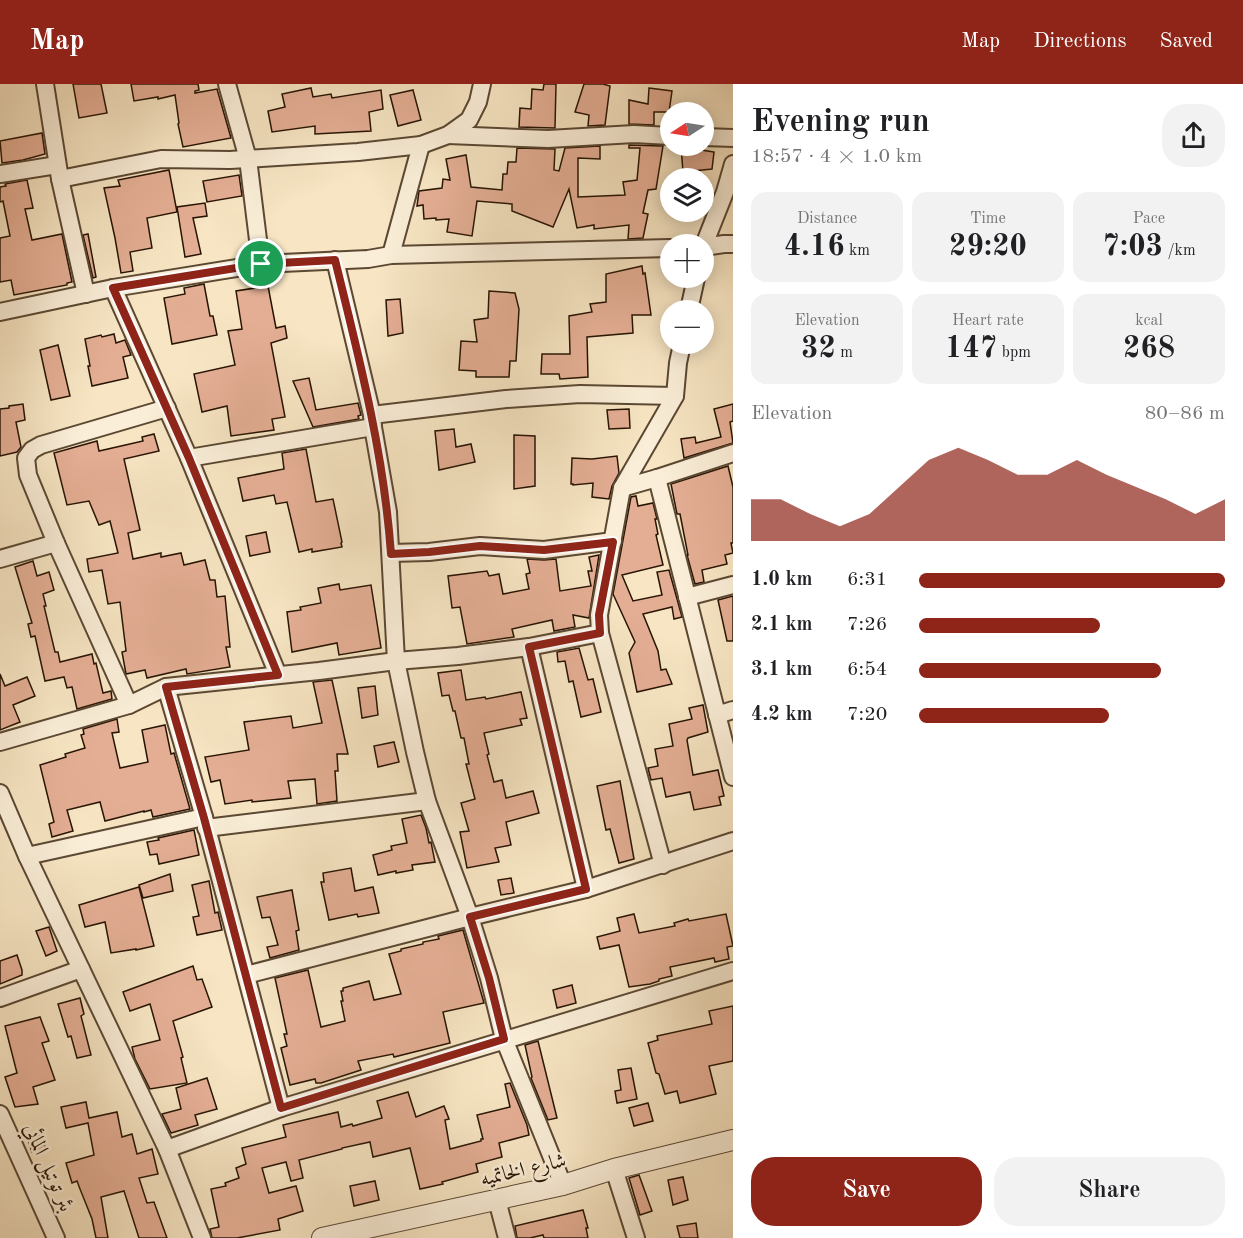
<!DOCTYPE html>
<html lang="en">
<head>
<meta charset="utf-8">
<style>
  body { margin:0; font-family:"Old Standard TT",Amiri,serif; background:#f2f2f2; color:#202124; height:100vh; display:flex; flex-direction:column; font-size:22px; white-space:nowrap }
  * { box-sizing:border-box; margin:0 }
  p { font-size:20px; color:#757577 }
  .icon { flex:none; width:33px; height:33px; fill:none; stroke:currentColor; stroke-width:2; stroke-linecap:round; stroke-linejoin:round }
  .map { position:relative; flex:1; overflow:hidden }
  .side { display:flex; flex-direction:column; background:#fff; width:510px }
  .side>* { flex:none }
  .needle { width:39px; rotate:258deg }
  .buttons { position:absolute; left:660px; top:18px; display:grid; gap:12px }
  .buttons a { display:grid; place-items:center; width:54px; height:54px; border-radius:50%; background:#fff; box-shadow:0 3px 15px #0003; font-size:30px }
  .pin { position:absolute; display:grid; place-items:center; width:51px; height:51px; color:#fff; margin:-26px; border:3px solid #fff; border-radius:50%; box-shadow:0 2px 6px #0007 }
  .round { display:grid; place-items:center; flex:none; width:63px; height:63px; border-radius:24px; background:#f2f2f2 }
  .headline { display:flex; align-items:center; justify-content:space-between; height:102px; padding:0 18px }
  h1 { font-size:33px; font-weight:700; line-height:45px }
  .metrics { display:grid; grid-template-columns:repeat(3,1fr); gap:9px; height:102px; padding:6px 18px }
  .metrics div { display:grid; align-content:center; border-radius:15px; background:#f2f2f2; text-align:center }
  .metrics b { font-size:30px; font-weight:700 }
  .metrics small { font-size:16px; font-weight:400 }
  .metrics p { font-size:16px }
  .chart { height:168px; padding:12px 18px }
  .chart p { display:flex; justify-content:space-between }
  .chart svg { width:100%; height:108px; margin-top:6px; fill:#8f2418; opacity:.7 }
  .cta { display:flex; gap:12px; margin-top:auto; padding:12px 18px }
  .cta a { flex:1; height:69px; border-radius:24px; background:#8f2418; color:#fff; font-size:24px; font-weight:700; line-height:69px; text-align:center }
  .cta a+a { background:#f2f2f2; color:#202124 }
  ul { padding:0 18px; list-style:none; font-size:20px }
  li { display:grid; grid-template-columns:96px 72px 1fr; align-items:center; height:45px }
  li i { height:15px; border-radius:8px; background:#8f2418 }
  header { display:flex; align-items:center; gap:36px; box-sizing:border-box; height:84px; padding:0 30px; background:#8f2418; color:#fff }
  header strong { font-size:28px }
  nav { display:flex; gap:33px; margin-inline-start:auto; font-size:21px }
  main { display:flex; flex:1; min-height:0 }
  .map>svg:first-child { display:block }
</style>
</head>
<body>
<header>
<strong>Map</strong>
<nav><a>Map</a><a>Directions</a><a>Saved</a></nav>
</header>
<main>
<div class="map">
<svg width="733" height="1154" viewBox="0 0 733 1154">
  <rect width="100%" height="100%" fill="#f7e5c3"/>
  <filter id="stains"><feTurbulence type="fractalNoise" baseFrequency=".00333" numOctaves="4"/><feColorMatrix values="0 0 0 0 .2 0 0 0 0 .09 0 0 0 0 .02 0 0 0 .5 -.17"/></filter>
  <radialGradient id="worn" r=".72"><stop offset=".6" stop-color="#630" stop-opacity="0"/><stop offset="1" stop-color="#630" stop-opacity=".3"/></radialGradient>
  <g fill="#e4ae94" stroke="#271403" stroke-width="1.5">
    <polygon points="73,0 101,0 107,29 79,34"/>
    <polygon points="131,0 198,0 199,6 195,7 195,9 217,5 231,54 183,63 178,40 179,39 175,11 158,15 158,13 134,17"/>
    <polygon points="544,0 556,0 555,44 519,43 520,24 531,25 532,5 543,6"/>
    <polygon points="584,0 603,0 610,2 605,41 588,42 589,31 575,28"/>
    <polygon points="311,4 313,13 331,10 332,14 381,6 383,25 369,28 371,47 315,50 315,42 272,48 268,27 285,23 282,10"/>
    <polygon points="649,4 672,7 669,28 654,28 654,41 629,40 629,16 648,20"/>
    <polygon points="413,6 421,36 398,42 390,11"/>
    <polygon points="42,49 45,70 23,76 2,79 0,57"/>
    <polygon points="629,61 663,62 656,105 648,106 643,129 648,130 643,154 628,155 629,141 594,145 594,141 577,144 569,105 553,143 512,127 512,120 477,117 472,152 447,148 449,135 436,136 436,134 424,135 423,121 417,122 419,107 442,104 443,95 450,96 446,75 466,71 471,103 502,106 503,90 507,90 508,78 516,78 517,64 555,65 554,86 559,87 565,64 600,62 600,75 578,74 578,113 625,111 623,98 637,96 640,64 629,64"/>
    <polygon points="681,62 702,64 702,66 714,68 712,85 683,88"/>
    <polygon points="169,86 177,128 147,134 152,164 130,168 133,187 121,189 115,154 104,104 120,102 118,96"/>
    <polygon points="239,91 242,112 207,118 203,97"/>
    <polygon points="27,96 33,124 25,125 32,156 62,150 72,198 67,199 67,201 14,211 11,196 0,198 0,154 10,152 3,117 0,118 0,103 6,102 5,100"/>
    <polygon points="205,119 207,132 193,134 201,170 185,173 177,123"/>
    <polygon points="88,150 96,193 93,194 83,151"/>
    <polygon points="642,182 643,190 645,189 651,231 632,231 633,249 587,253 588,293 560,295 559,290 541,290 542,270 570,270 569,232 592,228 590,220 606,218 606,190"/>
    <polygon points="204,200 210,232 213,232 217,251 172,260 164,214 185,210 184,204"/>
    <polygon points="268,202 276,244 285,242 287,254 271,259 285,333 272,335 274,346 231,352 227,322 202,328 194,290 235,281 228,247 242,245 236,207"/>
    <polygon points="489,207 515,209 519,225 516,277 510,277 509,293 476,293 476,287 459,286 461,257 477,258 474,236 488,234"/>
    <polygon points="400,215 403,249 388,252 386,216"/>
    <polygon points="114,250 116,259 125,256 131,271 123,273 128,294 92,302 88,282 90,282 85,255 101,251 102,253"/>
    <polygon points="58,261 70,312 51,316 40,266"/>
    <polygon points="309,294 316,326 358,319 361,331 358,332 359,335 313,343 293,297"/>
    <polygon points="23,320 25,336 16,338 21,363 17,368 0,372 0,325 9,324 9,322"/>
    <polygon points="733,320 733,337 730,338 733,359 684,374 681,355 695,353 696,359 721,353 714,325"/>
    <polygon points="629,325 630,344 609,345 607,326"/>
    <polygon points="454,345 456,363 471,360 475,378 439,386 435,347"/>
    <polygon points="154,350 159,367 124,375 140,446 128,449 133,475 161,469 161,473 181,469 184,481 205,476 210,496 215,496 217,513 225,512 230,563 226,563 230,583 187,590 186,585 147,594 145,586 126,590 122,568 126,567 120,518 108,520 102,486 89,488 87,475 118,469 110,437 99,441 89,417 67,421 54,369 97,357 99,367 143,357 142,353"/>
    <polygon points="514,351 535,352 535,402 514,405"/>
    <polygon points="306,365 316,418 333,415 342,458 341,459 342,463 312,468 312,465 299,468 287,418 276,420 274,411 243,417 238,394 284,385 282,369"/>
    <polygon points="617,372 619,389 612,402 609,415 592,413 593,399 573,401 573,400 571,400 572,374 592,375"/>
    <polygon points="728,382 733,403 733,459 731,459 733,469 725,471 727,480 702,486 704,498 695,500 687,471 688,471 680,430 677,430 671,400"/>
    <polygon points="636,412 638,422 653,419 657,435 655,435 658,450 656,451 663,481 622,491 633,517 662,511 657,488 669,486 682,533 674,535 672,523 643,530 658,567 661,586 666,585 672,600 637,608 629,569 635,558 613,510 631,413"/>
    <polygon points="266,448 270,468 250,472 246,452"/>
    <polygon points="599,471 589,534 573,531 575,543 554,547 552,536 512,545 514,553 467,560 460,523 452,524 448,492 487,487 489,492 499,490 503,510 529,505 526,490 530,489 527,475 544,476 556,475 560,507 591,502 588,487 592,487 589,473"/>
    <polygon points="33,477 37,492 49,488 54,506 43,510 46,522 44,522 55,568 58,568 60,578 92,570 94,580 96,579 103,609 111,607 112,615 77,625 72,603 67,604 64,593 45,597 35,552 31,553 28,540 32,539 15,483"/>
    <polygon points="339,500 340,506 371,501 381,564 339,571 337,559 292,568 287,528 301,526 300,523 321,519 318,504"/>
    <polygon points="733,512 733,557 727,557 718,516"/>
    <polygon points="579,564 588,596 593,595 601,628 581,633 573,597 569,598 565,577 558,578 557,568"/>
    <polygon points="461,586 466,616 485,613 486,615 521,608 527,634 520,635 522,641 484,649 489,670 487,671 494,698 502,696 506,714 533,707 539,729 506,738 511,761 495,764 499,778 467,784 460,748 469,747 461,719 475,715 466,680 469,680 464,654 461,654 455,627 453,627 449,611 442,612 438,589"/>
    <polygon points="0,590 5,602 27,593 35,612 13,621 20,638 0,646"/>
    <polygon points="332,596 348,670 337,670 338,687 335,687 337,717 317,720 315,695 288,697 291,714 252,718 252,716 225,720 220,696 211,698 205,673 249,666 244,638 291,632 293,644 322,639 313,598"/>
    <polygon points="375,602 378,631 362,634 358,604"/>
    <polygon points="703,621 708,648 688,654 687,656 693,691 718,686 724,712 719,713 721,721 694,726 690,708 666,713 662,694 651,696 648,684 658,682 655,665 673,662 669,640 692,635 689,624"/>
    <polygon points="117,635 119,648 112,649 120,684 148,678 142,646 165,641 171,670 174,669 190,725 153,733 151,726 144,728 144,727 105,737 100,718 67,726 73,747 52,753 49,740 54,738 40,681 66,673 65,670 85,664 81,651 84,650 83,645"/>
    <polygon points="394,658 399,678 378,683 374,662"/>
    <polygon points="620,697 634,775 619,779 610,745 606,746 597,702"/>
    <polygon points="421,731 426,744 429,759 431,758 435,778 412,781 413,786 396,789 396,787 378,791 373,771 392,766 391,762 407,759 402,735"/>
    <polygon points="194,746 199,771 159,780 157,770 150,771 147,758 159,756 158,754"/>
    <polygon points="351,784 355,807 373,803 379,829 358,833 357,830 329,836 321,798 324,798 323,789"/>
    <polygon points="170,790 173,807 143,814 139,801"/>
    <polygon points="511,794 514,809 501,811 498,796"/>
    <polygon points="209,797 215,829 218,828 222,846 197,851 193,833 199,832 192,801"/>
    <polygon points="139,803 154,862 136,866 136,865 111,869 105,838 85,843 79,821"/>
    <polygon points="292,806 299,846 296,847 299,866 270,874 267,863 278,861 270,833 262,834 257,813"/>
    <polygon points="634,830 639,849 675,842 674,839 688,835 689,837 726,830 733,862 727,863 729,875 715,878 714,874 670,883 672,892 659,895 659,897 650,900 629,903 619,861 600,865 597,853 620,847 617,834"/>
    <polygon points="49,843 57,867 46,872 36,847"/>
    <polygon points="463,846 484,919 443,928 450,959 394,973 393,970 358,977 361,986 321,999 316,999 315,995 290,1001 281,964 287,962 284,950 287,950 275,894 308,886 321,943 345,937 341,917 343,917 341,907 343,907 343,904 369,897 374,916 401,910 389,870 401,867 401,865 423,860 423,858 439,855 438,852"/>
    <polygon points="17,871 22,886 22,891 0,900 0,877"/>
    <polygon points="193,882 197,896 202,895 212,923 173,937 183,973 181,974 187,999 150,1005 135,975 132,963 160,956 150,920 130,927 123,908"/>
    <polygon points="572,901 576,919 557,924 553,906"/>
    <polygon points="80,914 84,930 81,932 91,971 77,974 71,952 68,953 58,920"/>
    <polygon points="733,922 733,977 709,982 716,1010 680,1019 677,1007 665,1010 659,990 656,989 648,959 658,956 657,952 712,940 709,927"/>
    <polygon points="40,933 49,957 42,959 55,996 33,1003 38,1020 15,1023 5,993 17,989 5,942"/>
    <polygon points="538,957 557,1034 548,1036 531,994 532,993 525,961"/>
    <polygon points="631,984 637,1015 617,1019 615,1007 621,1006 618,986"/>
    <polygon points="207,994 217,1025 195,1031 198,1041 171,1049 162,1030 181,1025 176,1004"/>
    <polygon points="510,999 527,1041 529,1051 499,1059 502,1073 476,1080 478,1088 442,1098 443,1100 420,1105 410,1064 373,1073 370,1058 342,1064 342,1065 299,1076 303,1094 291,1097 286,1078 262,1084 269,1109 296,1102 303,1127 278,1135 280,1146 237,1154 212,1154 210,1145 219,1143 211,1105 226,1102 225,1099 239,1094 236,1084 246,1080 242,1064 286,1053 283,1041 338,1028 341,1043 352,1040 353,1042 382,1034 377,1017 408,1008 416,1033 444,1022 449,1035 445,1036 450,1065 481,1057 481,1055 483,1055 477,1031 510,1023 505,1000"/>
    <polygon points="86,1018 89,1034 117,1028 122,1053 132,1050 137,1070 152,1065 158,1090 139,1094 147,1119 154,1118 167,1154 139,1154 124,1107 101,1113 108,1154 96,1154 92,1135 80,1105 77,1097 72,1099 66,1079 94,1071 88,1039 66,1044 61,1023"/>
    <polygon points="648,1019 653,1037 634,1042 629,1024"/>
    <polygon points="42,1051 46,1066 32,1068 28,1055"/>
    <polygon points="639,1091 652,1127 640,1131 629,1094"/>
    <polygon points="683,1093 688,1116 673,1121 668,1096"/>
    <polygon points="375,1097 379,1116 354,1122 350,1102"/>
    <polygon points="583,1126 588,1144 586,1144 588,1154 544,1154 543,1151 530,1154 517,1154 515,1142"/>
    <polygon points="696,1139 698,1154 680,1154 677,1142"/>
  </g>
  <g fill="none" stroke-linecap="round" stroke-linejoin="round">
    <defs>
      <g id="minor">
        <polyline points="45,0 60,95 86,210"/>
        <polyline points="227,0 248,75 261,180"/>
        <polyline points="448,51 548,55 634,50 670,52"/>
        <polyline points="704,53 733,54"/>
        <polyline points="0,90 57,81"/>
        <polyline points="60,95 161,75 230,76 358,68 421,61 448,51 469,36 478,18 482,0"/>
        <polyline points="704,161 725,108 733,80"/>
        <polyline points="704,163 724,160 733,160"/>
        <polyline points="391,171 421,61"/>
        <polyline points="335,176 372,331 373,343 388,428 396,577 415,668 427,717 470,833 489,894 504,955 563,1101"/>
        <polyline points="113,204 189,374 278,591"/>
        <polyline points="689,226 696,194"/>
        <polyline points="0,228 113,204 261,180 368,175 391,171 670,164"/>
        <polyline points="682,260 678,279 675,312 622,404 657,394 733,369"/>
        <polyline points="372,331 506,315 580,310 675,312"/>
        <polyline points="189,374 373,343"/>
        <polyline points="657,394 733,693"/>
        <polyline points="391,469 429,468 480,462 544,466 613,457"/>
        <polyline points="0,475 56,459"/>
        <polyline points="687,513 733,501"/>
        <polyline points="600,549 663,781"/>
        <polyline points="529,563 586,805"/>
        <polyline points="166,603 319,587 396,577 458,572 529,563 600,549 599,531 622,404"/>
        <polyline points="129,621 56,459 28,391 26,374 32,366 41,361 167,324"/>
        <polyline points="717,631 733,626"/>
        <polyline points="0,658 129,621 166,603 204,733 281,1024"/>
        <polyline points="0,709 27,772 167,1065 202,1154"/>
        <polyline points="206,744 427,717"/>
        <polyline points="27,772 204,733"/>
        <polyline points="246,891 470,833 586,805 733,757"/>
        <polyline points="0,914 81,885"/>
        <polyline points="0,1030 56,1154"/>
        <polyline points="167,1065 281,1024 733,887"/>
        <polyline points="614,1085 636,1154"/>
        <polyline points="497,1116 507,1154"/>
      </g>
      <polyline id="tertiary" points="322,1154 563,1101 614,1085 733,1056"/>
    </defs>
    <use href="#minor" stroke="#5b4833" stroke-width="20"/>
    <use href="#tertiary" stroke="#5b4833" stroke-width="22"/>
    <use href="#minor" stroke="#faeed8" stroke-width="16"/>
    <use href="#tertiary" stroke="#faeed8" stroke-width="20"/>
  </g>
  <g fill="none" stroke-linecap="round" stroke-linejoin="round">
    <defs>
      <path id="route" d="M335,176C359,273 384,370 391,470L429,468L480,462L544,466L613,458L599,531L600,549L529,563L586,805L470,833L489,894L504,955L281,1024L204,734L166,603L278,591L189,374L113,204L261,180Z"/>
    </defs>
    <use href="#route" stroke="#fff" stroke-width="12"/>
    <use href="#route" stroke="#8f2418" stroke-width="8"/>
  </g>
  <g text-anchor="middle" stroke-width="5" stroke-linejoin="round" paint-order="stroke">
    <g font-size="21" fill="#271403" stroke="#faeed8">
      <text transform="translate(49 1083) rotate(66)" y="7">بئر توتيل المائي</text>
      <text transform="translate(523 1085) rotate(-13)" y="7">شارع الخاتميه</text>
    </g>
  </g>
  <rect width="100%" height="100%" filter="url(#stains)"/>
  <rect width="100%" height="100%" fill="url(#worn)"/>
</svg>
<div class="buttons">
<a><svg class="needle" viewBox="-14 -14 28 28"><path d="M0-13l5 13h-10z" fill="#e53935"/><path d="M0 13l5-13h-10z" fill="#757577"/></svg></a>
<a><svg class="icon" aria-label="layers" viewBox="0 0 24 24"><path d="M12 4l9 5-9 5-9-5zM3 14l9 5 9-5"/></svg></a>
<a>+</a>
<a>−</a>
</div>
<div class="pin" style="left:261px;top:180px;background:#1e9e55"><svg class="icon" aria-label="arrive" viewBox="0 0 24 24"><path d="M6 21V4h12l-3 4 3 4H6"/></svg></div>
</div>
<section class="side">
<div class="headline"><div><h1>Evening run</h1><p>18:57 · 4 × 1.0 km</p></div><a class="round"><svg class="icon" aria-label="share" viewBox="0 0 24 24"><path d="M12 15V3M7 8l5-5 5 5M5 13v7h14v-7"/></svg></a></div>
<div class="metrics">
<div><p>Distance</p><b>4.16<small> km</small></b></div>
<div><p>Time</p><b>29:20</b></div>
<div><p>Pace</p><b>7:03<small> /km</small></b></div>
</div>
<div class="metrics">
<div><p>Elevation</p><b>32<small> m</small></b></div>
<div><p>Heart rate</p><b>147<small> bpm</small></b></div>
<div><p>kcal</p><b>268</b></div>
</div>
<div class="chart"><p><span>Elevation</span>80–86 m</p>
<svg viewBox="0 0 160 44" preserveAspectRatio="none"><path d="M0 44V27L10 27L20 33L30 38L40 33L50 22L60 11L70 6L80 11L90 17L100 17L110 11L120 17L130 22L140 27L150 33L160 27V44z"/></svg>
</div>
<ul>
<li><b>1.0 km</b>6:31<i style="width:100%"></i></li>
<li><b>2.1 km</b>7:26<i style="width:59%"></i></li>
<li><b>3.1 km</b>6:54<i style="width:79%"></i></li>
<li><b>4.2 km</b>7:20<i style="width:62%"></i></li>
</ul>
<div class="cta"><a>Save</a><a>Share</a></div>
</section>
</main>
</body>
</html>
